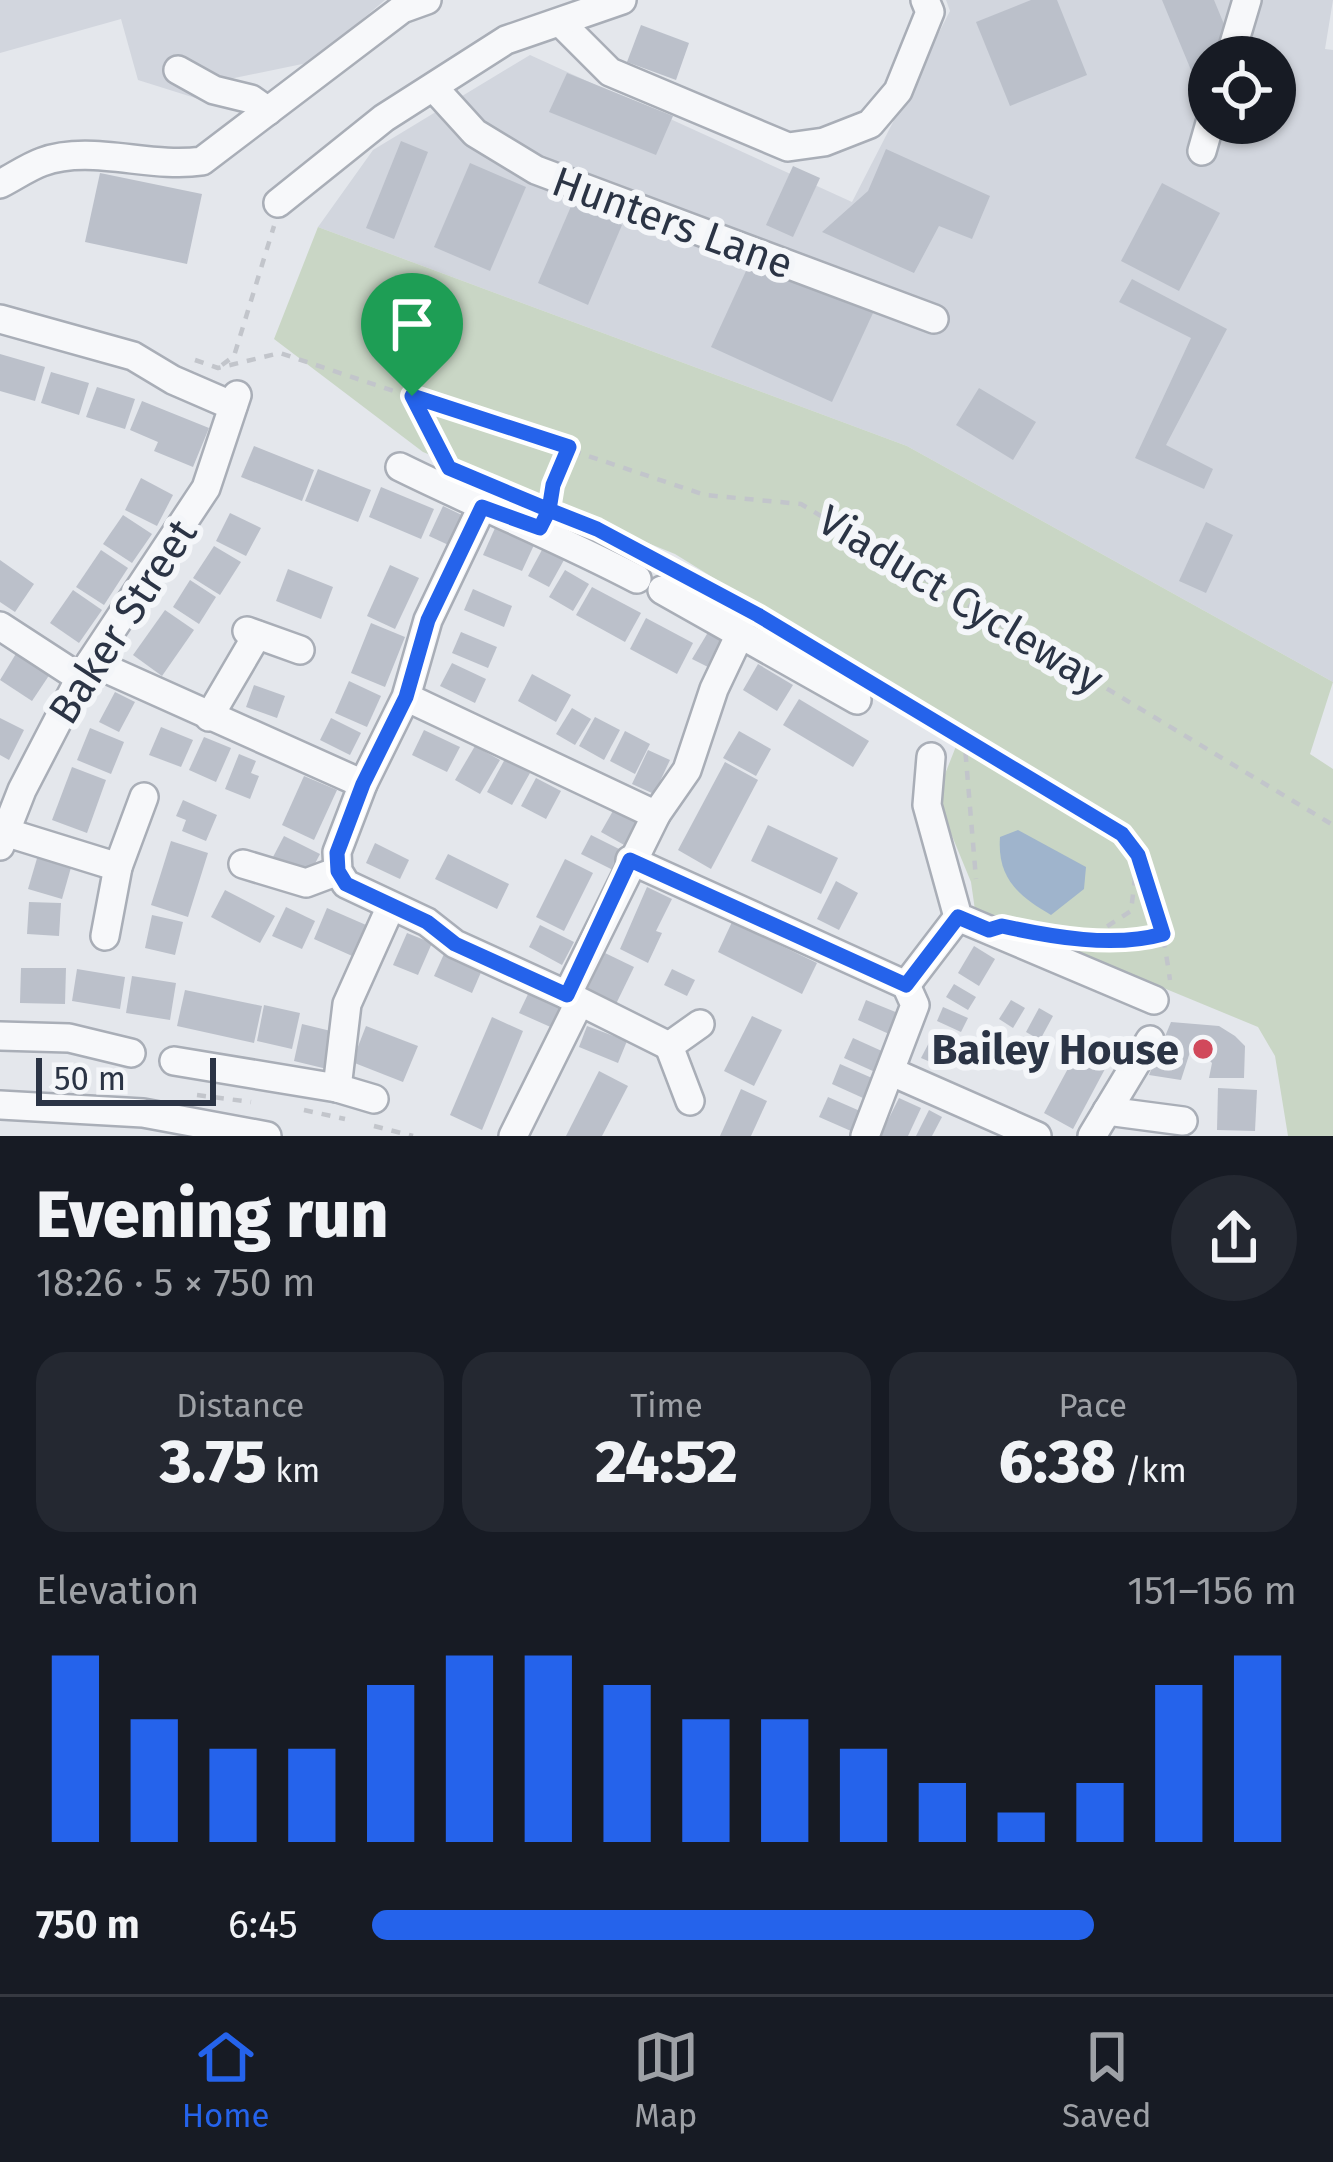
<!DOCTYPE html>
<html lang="en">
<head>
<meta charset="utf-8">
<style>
  body { margin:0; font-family:"Fira Sans",sans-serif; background:#242831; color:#f1f3f6; height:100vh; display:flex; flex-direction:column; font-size:45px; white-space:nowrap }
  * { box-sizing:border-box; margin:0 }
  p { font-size:39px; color:#9ea1a6 }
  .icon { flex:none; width:66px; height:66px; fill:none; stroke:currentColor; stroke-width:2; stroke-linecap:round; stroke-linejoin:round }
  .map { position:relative; height:1136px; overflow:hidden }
  .panel { display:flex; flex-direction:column; background:#171b24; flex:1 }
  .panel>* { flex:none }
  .controls { position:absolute; left:1188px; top:36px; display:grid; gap:24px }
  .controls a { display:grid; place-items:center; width:108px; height:108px; border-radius:50%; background:#171b24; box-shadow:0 3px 9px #0004; font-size:60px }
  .scale { position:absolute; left:36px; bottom:30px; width:180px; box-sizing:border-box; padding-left:12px; border:6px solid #2b3445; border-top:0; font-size:33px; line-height:42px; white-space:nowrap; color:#2b3445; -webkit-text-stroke:9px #f4f6f9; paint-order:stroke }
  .pin { position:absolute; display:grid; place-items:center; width:102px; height:102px; color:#fff; margin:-123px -51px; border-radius:50% 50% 50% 0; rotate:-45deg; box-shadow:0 0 12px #0007 }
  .pin .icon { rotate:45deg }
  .round { display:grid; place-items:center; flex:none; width:126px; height:126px; border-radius:63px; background:#242831 }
  .overview { display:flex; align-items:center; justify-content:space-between; height:204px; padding:0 36px }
  h1 { font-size:66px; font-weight:800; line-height:90px }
  .figures { display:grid; grid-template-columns:repeat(3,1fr); gap:18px; height:204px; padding:12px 36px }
  .figures div { display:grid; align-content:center; border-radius:30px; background:#242831; text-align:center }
  .figures b { font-size:60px; font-weight:800 }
  .figures small { font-size:33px; font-weight:400 }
  .figures p { font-size:33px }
  .chart { height:336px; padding:24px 36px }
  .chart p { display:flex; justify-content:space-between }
  .chart svg { width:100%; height:216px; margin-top:12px; stroke:#2563eb; stroke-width:6 }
  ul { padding:0 36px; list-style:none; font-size:39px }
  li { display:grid; grid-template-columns:192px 144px 1fr; align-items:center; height:90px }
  li i { height:30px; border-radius:15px; background:#2563eb }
  .menu { display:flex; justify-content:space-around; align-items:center; height:168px; border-top:3px solid #363941; background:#171b24; font-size:33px; color:#9ea1a6 }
  .menu a { display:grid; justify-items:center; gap:6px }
  .menu .current { color:#2563eb }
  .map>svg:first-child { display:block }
</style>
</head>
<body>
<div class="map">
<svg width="1333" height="1136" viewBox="0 0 1333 1136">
  <rect width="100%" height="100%" fill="#e4e7ec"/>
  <g fill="#d2d6de" fill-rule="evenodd">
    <polygon points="0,0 385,0 312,62 220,81 208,102 138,80 121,19 0,53"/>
    <path d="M946,0H1333L1325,49L1333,50V682L907,446L318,227L373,150L530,55L852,202L950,11ZM1209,57H1275V123H1209Z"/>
  </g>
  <polygon fill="#c9d6c5" points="318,227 907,446 1333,682 1310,754 1333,769 1333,1136 1288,1136 1275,1056 1258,1027 975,910 971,882 936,797 962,731 675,554 423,452 274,339"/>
  <path fill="#9fb4cc" d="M1018,830L1086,867L1084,889L1051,915C1018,896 997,878 1000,837Z"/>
  <g fill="#bbc0ca">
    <polygon points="1031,0 1057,0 1087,75 1010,106 976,22"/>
    <polygon points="1162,0 1214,0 1226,29 1219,57 1209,57 1209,64 1191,70"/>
    <polygon points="641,25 689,43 676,80 627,62"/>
    <polygon points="567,73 673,116 656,155 549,112"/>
    <polygon points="401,141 428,152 394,239 366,228"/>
    <polygon points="886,149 990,196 972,239 939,226 914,273 822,232 868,191"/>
    <polygon points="470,163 526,187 490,271 434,247"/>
    <polygon points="793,166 820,178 793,237 766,225"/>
    <polygon points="100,173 202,194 187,264 85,242"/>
    <polygon points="1162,183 1220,213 1179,291 1121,261"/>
    <polygon points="572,204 622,225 588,305 538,283"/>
    <polygon points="752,258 873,313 832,402 711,347"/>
    <polygon points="1132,279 1227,329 1166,445 1213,469 1204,489 1135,458 1191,338 1119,302"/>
    <polygon points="0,354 45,367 35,401 0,391"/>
    <polygon points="51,372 89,383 79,415 41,403"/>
    <polygon points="97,387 135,399 125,429 86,417"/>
    <polygon points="979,388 1036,422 1013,460 956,425"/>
    <polygon points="142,401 209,428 193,467 154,451 158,442 130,430"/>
    <polygon points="254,446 314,470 302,501 241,477"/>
    <polygon points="318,469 371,490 358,522 305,501"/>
    <polygon points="141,478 173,495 157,526 125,510"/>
    <polygon points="381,487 434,509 421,539 369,517"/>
    <polygon points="443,506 468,518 455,548 429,536"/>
    <polygon points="230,513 261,528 246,556 216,541"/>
    <polygon points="123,515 152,534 132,563 103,544"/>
    <polygon points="1206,522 1233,535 1206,593 1179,581"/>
    <polygon points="495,528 534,545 522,571 483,555"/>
    <polygon points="214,546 241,562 220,595 193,578"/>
    <polygon points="543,548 564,560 549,587 528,576"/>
    <polygon points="101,550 128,568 104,605 76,587"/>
    <polygon points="0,560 34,584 15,612 0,602"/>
    <polygon points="390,565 419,578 395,629 367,616"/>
    <polygon points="288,569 333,587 321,619 276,601"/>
    <polygon points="565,570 589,584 573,611 549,597"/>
    <polygon points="190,580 216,597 199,624 173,607"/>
    <polygon points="592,587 641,613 625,642 576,615"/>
    <polygon points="473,589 512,606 504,627 464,610"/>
    <polygon points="73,590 102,610 79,643 50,623"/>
    <polygon points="165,610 194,630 162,676 133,655"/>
    <polygon points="646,618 693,643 677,674 630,649"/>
    <polygon points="371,623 405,637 385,687 351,673"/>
    <polygon points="710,629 727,639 712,669 692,659"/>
    <polygon points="461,632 497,647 488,668 452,653"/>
    <polygon points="17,652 50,674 32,701 0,680"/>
    <polygon points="452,663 486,679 475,703 440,686"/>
    <polygon points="758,664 793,685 777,711 743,690"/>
    <polygon points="532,674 571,695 556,722 518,701"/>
    <polygon points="349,681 381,696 367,727 335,713"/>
    <polygon points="254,685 285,696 277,718 246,707"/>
    <polygon points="115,692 135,702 119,732 99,722"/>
    <polygon points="799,699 869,741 853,767 783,725"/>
    <polygon points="572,708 591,719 575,745 556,734"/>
    <polygon points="595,717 620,730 604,760 579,746"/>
    <polygon points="0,718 24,730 9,760 0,755"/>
    <polygon points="331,718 361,733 350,755 320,740"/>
    <polygon points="161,727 193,740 181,767 149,755"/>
    <polygon points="90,728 124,742 111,774 77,760"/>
    <polygon points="424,730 460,747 447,772 412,755"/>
    <polygon points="625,731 650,744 635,774 610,761"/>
    <polygon points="739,731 771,749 756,776 723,758"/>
    <polygon points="204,737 231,748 216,782 189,770"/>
    <polygon points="475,746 500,760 480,794 455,780"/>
    <polygon points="648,750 670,760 654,794 632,784"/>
    <polygon points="239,754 256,761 251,773 259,776 250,799 225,789"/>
    <polygon points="505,759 530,773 512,805 487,792"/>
    <polygon points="725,762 758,780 711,869 678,850"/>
    <polygon points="72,767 106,780 87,833 52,820"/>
    <polygon points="304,776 337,790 314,840 282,825"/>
    <polygon points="536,778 561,791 546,819 521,806"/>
    <polygon points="183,800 217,815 206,841 182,831 186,820 176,816"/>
    <polygon points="614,809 639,822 626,846 601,832"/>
    <polygon points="768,825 838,858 821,894 751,861"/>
    <polygon points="591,835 625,852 615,871 581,854"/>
    <polygon points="284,836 320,854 309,875 273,857"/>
    <polygon points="171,841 208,853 188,917 151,905"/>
    <polygon points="375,843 409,860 400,879 366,863"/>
    <polygon points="448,854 509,884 497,909 435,879"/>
    <polygon points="38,855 72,864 62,899 28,889"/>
    <polygon points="565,859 593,873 564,931 536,917"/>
    <polygon points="836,881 858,893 839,930 817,919"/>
    <polygon points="647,887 672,899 656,931 662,933 648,963 620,949"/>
    <polygon points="225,890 275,916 260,943 211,917"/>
    <polygon points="29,902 61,903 59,936 27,934"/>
    <polygon points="286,907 315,921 302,949 272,936"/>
    <polygon points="327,908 373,928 359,959 314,939"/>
    <polygon points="152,915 183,922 175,955 145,948"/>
    <polygon points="732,922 817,963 802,994 718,952"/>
    <polygon points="540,925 574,942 562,965 529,947"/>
    <polygon points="407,933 432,943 418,975 393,965"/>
    <polygon points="974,946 995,959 979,986 958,973"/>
    <polygon points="605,953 634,967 616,1004 587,990"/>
    <polygon points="444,954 482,970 472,993 434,976"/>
    <polygon points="21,968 66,968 65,1004 20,1003"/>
    <polygon points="77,969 125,977 120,1009 72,1001"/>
    <polygon points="672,969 695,980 687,996 664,985"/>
    <polygon points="132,976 176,983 170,1020 126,1013"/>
    <polygon points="954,984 976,997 968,1010 946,997"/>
    <polygon points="185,990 262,1006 254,1043 177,1026"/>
    <polygon points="529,992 565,1009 555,1029 519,1013"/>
    <polygon points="866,1000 898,1013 889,1034 858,1020"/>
    <polygon points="1011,1000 1025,1008 1013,1028 999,1019"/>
    <polygon points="264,1005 300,1013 292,1049 257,1041"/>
    <polygon points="943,1007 968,1018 961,1032 937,1021"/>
    <polygon points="1039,1008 1053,1016 1040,1040 1026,1032"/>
    <polygon points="752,1016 782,1030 754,1086 724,1071"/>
    <polygon points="492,1017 523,1031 482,1130 450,1115"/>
    <polygon points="1171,1022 1219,1026 1235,1036 1245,1046 1244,1078 1209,1078 1212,1063 1204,1055 1190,1052 1181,1080 1149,1075"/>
    <polygon points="302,1024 335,1032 327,1069 294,1061"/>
    <polygon points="366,1026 418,1046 403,1082 352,1062"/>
    <polygon points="587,1026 627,1041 618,1063 579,1047"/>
    <polygon points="934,1033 960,1046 947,1069 921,1058"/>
    <polygon points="1085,1037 1114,1052 1073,1129 1044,1113"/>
    <polygon points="853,1038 884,1052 875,1072 844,1058"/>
    <polygon points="840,1064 872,1078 863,1098 832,1084"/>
    <polygon points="599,1071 628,1086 602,1136 566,1136"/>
    <polygon points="1218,1088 1257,1090 1255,1131 1217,1130"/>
    <polygon points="741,1089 767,1101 751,1136 720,1136"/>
    <polygon points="828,1097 860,1111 851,1131 819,1117"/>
    <polygon points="899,1098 921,1108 908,1136 880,1136"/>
    <polygon points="929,1110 942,1117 932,1136 916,1136"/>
  </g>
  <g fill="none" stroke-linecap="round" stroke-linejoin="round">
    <defs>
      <g id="minor">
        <polyline points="562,24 610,72 788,147 824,142 870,124 898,91 930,12 925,0"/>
        <polyline points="1230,57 1247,0"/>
        <polyline points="178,70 214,90 251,99 268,111"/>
        <polyline points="435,89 475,133 536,170 934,319"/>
        <polyline points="1202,151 1210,123"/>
        <path d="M0,184C14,177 28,167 42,162C91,144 150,169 202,161L402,9L427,0"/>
        <polyline points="278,203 384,118 506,40 622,0"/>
        <polyline points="0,319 133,356 173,380 233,406"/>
        <path d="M400,467C479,506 559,538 637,579"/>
        <polyline points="662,590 857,700"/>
        <polyline points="0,626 80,678"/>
        <polyline points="247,631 300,650"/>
        <polyline points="91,662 363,784"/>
        <polyline points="406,697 656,815 567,995 455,944 427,922 346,884 338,871 337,852 363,784 406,697 428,620 482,507"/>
        <polyline points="209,717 257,635"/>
        <polyline points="931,757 927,805 958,917 1154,1000"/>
        <polyline points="655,816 687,770 714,689 741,632"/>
        <polyline points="5,832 118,867"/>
        <polyline points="0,846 22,790 80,678 206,488 237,395"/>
        <polyline points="630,860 906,985 915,1005 865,1136"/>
        <polyline points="243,864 306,883 338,871"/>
        <polyline points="105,936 118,867 144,797"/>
        <polyline points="906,985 958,917"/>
        <polyline points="567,995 669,1046"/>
        <polyline points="0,1036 69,1038 131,1053"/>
        <polyline points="174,1061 337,1088 374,1099"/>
        <polyline points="892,1072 1037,1136"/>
        <polyline points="337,1088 347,1004 391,906"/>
        <polyline points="690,1101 669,1046 700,1024"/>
        <polyline points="0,1105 143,1113 267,1136"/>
        <polyline points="1107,1111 1183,1121"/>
        <polyline points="513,1136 579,1003"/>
        <polyline points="1092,1136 1150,1040"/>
      </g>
    </defs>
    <use href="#minor" stroke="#a9aeb7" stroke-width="32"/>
    <g stroke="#c2c5cb" stroke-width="4.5" stroke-dasharray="9 9" stroke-linecap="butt">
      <polyline points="195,360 218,368 280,353 705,495 801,504 1333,825"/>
      <polyline points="222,365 234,356 274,226"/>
      <polyline points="414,398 443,458"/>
      <polyline points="549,509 553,485 570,447"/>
      <path d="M879,690L964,735L1122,834C1152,875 1163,930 1170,980"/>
      <polyline points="964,735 976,879"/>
      <polyline points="1092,936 1131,911 1137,861"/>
      <polyline points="1074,937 1140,941 1163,934"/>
      <polyline points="197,1095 251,1102"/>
      <polyline points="304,1110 345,1119"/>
      <polyline points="374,1126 413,1136"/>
    </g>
    <use href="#minor" stroke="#f7f8fa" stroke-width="27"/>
  </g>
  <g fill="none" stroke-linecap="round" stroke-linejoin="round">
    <defs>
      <path id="route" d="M412,396L449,468L549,510L540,528L482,507L428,620L406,697L363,784L337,853L338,871L346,884L427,922L455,944L567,995L630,860L906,985L958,917L989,930L1002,926C1052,937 1114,948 1163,934L1138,855L1122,834L758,615L597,529L549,510L553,485L569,447L412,396"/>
    </defs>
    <use href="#route" stroke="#fff" stroke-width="24"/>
    <use href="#route" stroke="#2563eb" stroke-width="15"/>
  </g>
  <circle fill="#d1495b" stroke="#f4f6f9" stroke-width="4.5" cx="1203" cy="1049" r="12"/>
  <g text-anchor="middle" stroke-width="12" stroke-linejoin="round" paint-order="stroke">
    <g font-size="42" fill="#2b3445" stroke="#f4f6f9">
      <text transform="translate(673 222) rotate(20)" y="15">Hunters Lane</text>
      <text transform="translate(961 599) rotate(31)" y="15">Viaduct Cycleway</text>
      <text transform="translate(122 621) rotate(-57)" y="15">Baker Street</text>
    </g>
    <g font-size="42" font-weight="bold" fill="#2b3445" stroke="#f4f6f9" text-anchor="end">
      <text x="1179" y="1064">Bailey House</text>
    </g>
  </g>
</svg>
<div class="controls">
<a><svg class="icon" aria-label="locate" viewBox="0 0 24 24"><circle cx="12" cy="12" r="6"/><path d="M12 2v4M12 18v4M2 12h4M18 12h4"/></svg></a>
</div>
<div class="scale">50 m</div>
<div class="pin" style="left:412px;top:396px;background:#1e9e55"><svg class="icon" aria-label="arrive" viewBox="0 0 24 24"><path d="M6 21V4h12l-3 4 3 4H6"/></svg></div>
</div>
<section class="panel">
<div class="overview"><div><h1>Evening run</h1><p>18:26 · 5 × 750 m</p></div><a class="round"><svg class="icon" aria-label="share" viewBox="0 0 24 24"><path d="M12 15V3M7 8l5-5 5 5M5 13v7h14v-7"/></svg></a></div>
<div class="figures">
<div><p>Distance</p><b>3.75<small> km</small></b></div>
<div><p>Time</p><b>24:52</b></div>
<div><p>Pace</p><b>6:38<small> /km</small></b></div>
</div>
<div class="chart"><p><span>Elevation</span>151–156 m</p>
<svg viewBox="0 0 160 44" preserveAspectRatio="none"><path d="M5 44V6M15 44V19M25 44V25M35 44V25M45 44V12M55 44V6M65 44V6M75 44V12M85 44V19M95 44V19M105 44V25M115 44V32M125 44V38M135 44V32M145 44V12M155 44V6"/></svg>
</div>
<ul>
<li><b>750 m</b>6:45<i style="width:78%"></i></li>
</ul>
</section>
<nav class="menu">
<a class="current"><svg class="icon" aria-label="home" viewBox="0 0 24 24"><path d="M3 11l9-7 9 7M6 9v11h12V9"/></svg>Home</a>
<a><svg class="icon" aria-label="map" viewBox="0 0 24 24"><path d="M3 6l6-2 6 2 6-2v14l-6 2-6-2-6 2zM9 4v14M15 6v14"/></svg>Map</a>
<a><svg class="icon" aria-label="saved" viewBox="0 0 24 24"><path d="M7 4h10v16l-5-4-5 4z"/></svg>Saved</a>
</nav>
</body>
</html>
